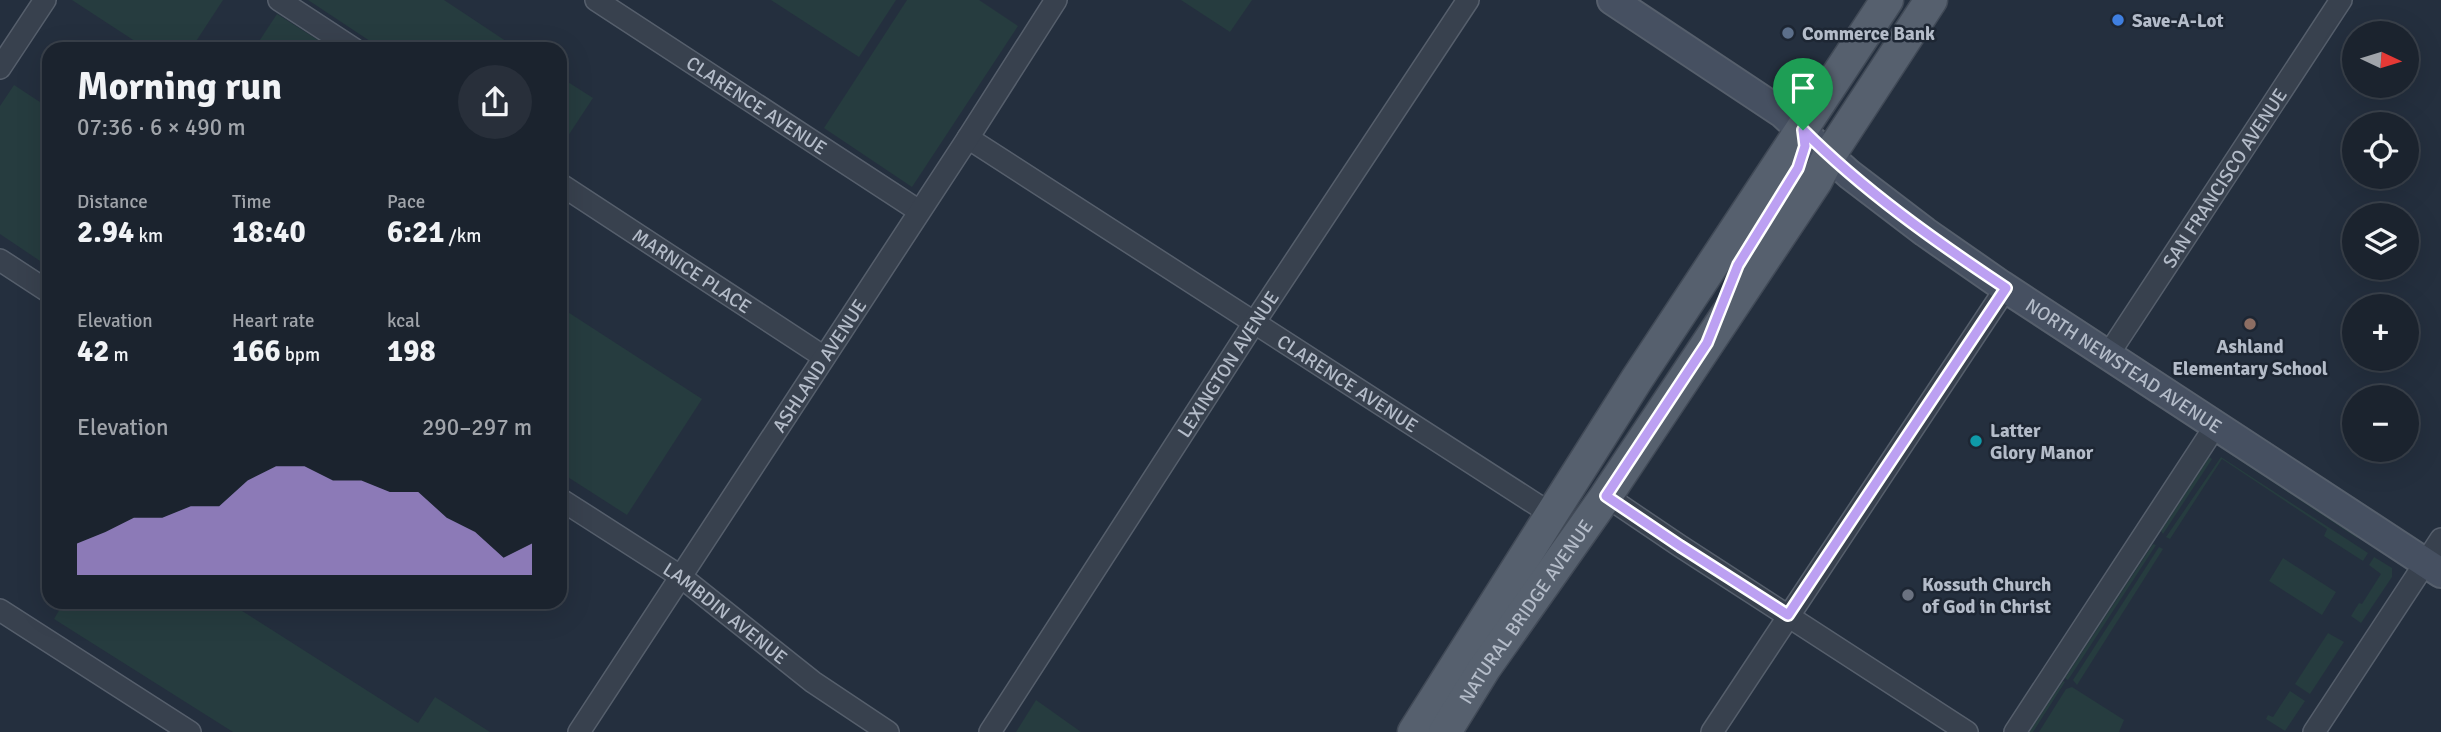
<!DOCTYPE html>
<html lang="en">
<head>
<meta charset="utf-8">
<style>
  body { margin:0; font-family:Signika,sans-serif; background:#282f3a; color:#f1f3f6; height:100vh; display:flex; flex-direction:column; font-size:26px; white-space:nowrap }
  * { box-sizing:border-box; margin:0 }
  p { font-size:23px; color:#a0a4aa }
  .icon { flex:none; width:38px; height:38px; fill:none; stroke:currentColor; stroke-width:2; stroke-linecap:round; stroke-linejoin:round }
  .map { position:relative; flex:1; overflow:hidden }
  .panel { position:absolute; left:42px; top:42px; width:525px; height:567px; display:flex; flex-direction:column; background:#1b232e; border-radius:21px; box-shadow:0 7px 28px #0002,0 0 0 2px #39404a }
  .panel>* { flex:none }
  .needle { width:46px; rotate:94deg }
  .controls { position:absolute; left:2342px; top:21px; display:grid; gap:14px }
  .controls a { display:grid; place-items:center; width:77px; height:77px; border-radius:50%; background:#1b232e; box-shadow:0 7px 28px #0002,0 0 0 2px #39404a; font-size:35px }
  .pin { position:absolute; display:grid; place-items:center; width:60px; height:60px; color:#fff; margin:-72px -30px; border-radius:50% 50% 50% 0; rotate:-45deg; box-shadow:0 0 7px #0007 }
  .pin .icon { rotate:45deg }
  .round { display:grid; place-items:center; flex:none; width:74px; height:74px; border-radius:37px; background:#282f3a }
  .head { display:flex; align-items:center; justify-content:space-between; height:119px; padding:0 35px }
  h1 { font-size:38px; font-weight:800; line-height:52px }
  .stats { display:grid; grid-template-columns:repeat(3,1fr); gap:10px; height:119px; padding:7px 35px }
  .stats div { display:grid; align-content:center }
  .stats b { font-size:30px; font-weight:800 }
  .stats small { font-size:19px; font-weight:400 }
  .stats p { font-size:19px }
  .chart { height:196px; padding:14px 35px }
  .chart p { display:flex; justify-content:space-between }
  .chart svg { width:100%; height:126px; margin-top:7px; fill:#bca0f2; opacity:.7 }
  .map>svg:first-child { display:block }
</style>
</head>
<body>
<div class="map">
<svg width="2441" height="732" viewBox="0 0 2441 732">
  <rect width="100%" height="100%" fill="#242f3e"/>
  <g fill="#263c3f">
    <polygon points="72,0 223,0 191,49 147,49"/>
    <polygon points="308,0 444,0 518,49 382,49"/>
    <polygon points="771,0 896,0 859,57"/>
    <polygon points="907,0 979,0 1018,26 912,187 824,128"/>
    <polygon points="1181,0 1252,0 1230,32"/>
    <polygon points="277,14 332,49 254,49"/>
    <polygon points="560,77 593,98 560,148"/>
    <polygon points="14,85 49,108 49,267 0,234 0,106"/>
    <polygon points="560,307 702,399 627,515 560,472"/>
    <polygon points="2231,452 2359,536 2357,538 2230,454"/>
    <polygon points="2209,457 2212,459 2163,534 2161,531"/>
    <polygon points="2221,457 2368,553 2363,561 2324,536 2327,529 2222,459 2170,539 2166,537"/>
    <polygon points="2153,544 2156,545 2068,680 2065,678"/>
    <polygon points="2159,547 2163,549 2077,685 2073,680 2075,677"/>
    <polygon points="2374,557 2392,568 2392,577 2361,623 2351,616 2359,603 2362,604 2381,574 2369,565"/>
    <polygon points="2283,558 2336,592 2322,615 2269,581"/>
    <polygon points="64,602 228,602 418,723 435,697 490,732 233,732 54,619"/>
    <polygon points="2328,633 2344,642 2310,694 2295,684"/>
    <polygon points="2063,681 2065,682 2033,732 2029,732"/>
    <polygon points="2072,687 2124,720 2119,732 2039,732 2066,689"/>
    <polygon points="2290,691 2305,701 2285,731 2266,719 2268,715 2273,717"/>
    <polygon points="1036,700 1081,732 1016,732"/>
  </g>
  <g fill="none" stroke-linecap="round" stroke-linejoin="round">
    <defs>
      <g id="street">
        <polyline points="279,0 354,49"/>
        <path id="s1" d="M596,0L919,211"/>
        <polyline points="0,68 45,0"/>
        <path id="s2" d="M968,138L1551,514"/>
        <path id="s3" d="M560,184L824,357"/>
        <polyline points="0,260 49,292"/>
        <path id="s4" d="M2108,355L2341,0"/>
        <polyline points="1606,496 1680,546 1967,732"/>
        <path id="s5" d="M560,499L680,576L813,682L888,732"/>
        <polyline points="0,610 190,732"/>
        <path id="s6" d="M579,732L968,138L1056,0"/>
        <path id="s7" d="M990,732L1254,323L1468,0"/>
        <polyline points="1712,732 2006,288"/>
        <polyline points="2015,732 2216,425"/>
        <polyline points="2314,732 2441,539"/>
      </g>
      <g id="secondary">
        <path id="s8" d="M1612,0L1782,113L1849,174L1925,232L2001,285L2441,573"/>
      </g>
      <g id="primary">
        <polyline points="1414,732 1637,379 1887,0"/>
        <path id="s9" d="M1445,732L1484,669L1606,496L1816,181L1829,156L1931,0"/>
      </g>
    </defs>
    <use href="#street" stroke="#565f6c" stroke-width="24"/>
    <use href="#secondary" stroke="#565f6c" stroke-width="32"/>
    <use href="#primary" stroke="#414a57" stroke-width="35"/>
    <use href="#street" stroke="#38414e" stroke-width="21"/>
    <use href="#secondary" stroke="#465061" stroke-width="28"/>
    <use href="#primary" stroke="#56606e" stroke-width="32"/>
  </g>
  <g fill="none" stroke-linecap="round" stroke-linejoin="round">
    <defs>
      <path id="route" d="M1803,130C1863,190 1935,241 2006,288L1788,615L1680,546L1606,496L1707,343L1738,265L1798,168L1805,146Z"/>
    </defs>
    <use href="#route" stroke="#fff" stroke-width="14"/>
    <use href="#route" stroke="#bca0f2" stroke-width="9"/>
  </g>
  <circle fill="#3f7fe0" stroke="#1d2633" stroke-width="2.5" cx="2118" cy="20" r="7"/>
  <circle fill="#5c6f8a" stroke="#1d2633" stroke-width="2.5" cx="1788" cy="33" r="7"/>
  <circle fill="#8d6e63" stroke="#1d2633" stroke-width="2.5" cx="2250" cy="324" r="7"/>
  <circle fill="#0f9aa8" stroke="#1d2633" stroke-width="2.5" cx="1976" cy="441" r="7"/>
  <circle fill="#6b7280" stroke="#1d2633" stroke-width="2.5" cx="1908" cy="595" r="7"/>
  <g text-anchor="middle" stroke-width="5" stroke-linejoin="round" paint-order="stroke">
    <g font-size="19" font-weight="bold" fill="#b4bcc9" stroke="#1d2633" text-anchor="start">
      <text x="2132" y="27">Save-A-Lot</text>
      <text x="1802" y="40">Commerce Bank</text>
      <text x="2250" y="353" text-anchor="middle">Ashland<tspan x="2250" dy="22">Elementary School</tspan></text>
      <text x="1990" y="437">Latter<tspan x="1990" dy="22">Glory Manor</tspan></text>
      <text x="1922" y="591">Kossuth Church<tspan x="1922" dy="22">of God in Christ</tspan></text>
    </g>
    <g font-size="19" fill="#b4bcc9" stroke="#1d2633">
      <text dy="7" stroke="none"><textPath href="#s1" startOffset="192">CLARENCE AVENUE</textPath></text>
      <text dy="7" stroke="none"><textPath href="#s4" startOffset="212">SAN FRANCISCO AVENUE</textPath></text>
      <text dy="7" stroke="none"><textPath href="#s3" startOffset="158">MARNICE PLACE</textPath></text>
      <text dy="7" stroke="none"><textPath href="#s7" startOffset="438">LEXINGTON AVENUE</textPath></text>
      <text dy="7" stroke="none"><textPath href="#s8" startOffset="630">NORTH NEWSTEAD AVENUE</textPath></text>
      <text dy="7" stroke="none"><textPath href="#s6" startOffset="438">ASHLAND AVENUE</textPath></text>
      <text dy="7" stroke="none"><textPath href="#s2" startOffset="452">CLARENCE AVENUE</textPath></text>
      <text dy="7" stroke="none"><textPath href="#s9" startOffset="145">NATURAL BRIDGE AVENUE</textPath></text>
      <text dy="7" stroke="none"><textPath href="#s5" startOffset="201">LAMBDIN AVENUE</textPath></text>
    </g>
  </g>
</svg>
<div class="controls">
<a><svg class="needle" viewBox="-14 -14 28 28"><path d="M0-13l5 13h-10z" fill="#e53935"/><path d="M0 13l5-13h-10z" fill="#a0a4aa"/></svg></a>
<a><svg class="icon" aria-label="locate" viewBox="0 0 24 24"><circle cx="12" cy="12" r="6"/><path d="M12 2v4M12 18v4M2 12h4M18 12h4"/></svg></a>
<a><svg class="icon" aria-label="layers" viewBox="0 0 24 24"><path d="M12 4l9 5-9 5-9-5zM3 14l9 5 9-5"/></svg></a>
<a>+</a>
<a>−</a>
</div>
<div class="pin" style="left:1803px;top:130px;background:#1e9e55"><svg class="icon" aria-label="arrive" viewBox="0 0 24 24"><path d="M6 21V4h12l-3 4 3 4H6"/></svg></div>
<section class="panel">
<div class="head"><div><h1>Morning run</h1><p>07:36 · 6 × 490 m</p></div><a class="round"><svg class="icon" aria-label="share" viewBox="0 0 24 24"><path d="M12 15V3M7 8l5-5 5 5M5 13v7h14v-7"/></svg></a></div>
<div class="stats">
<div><p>Distance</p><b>2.94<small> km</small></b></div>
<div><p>Time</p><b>18:40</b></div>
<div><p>Pace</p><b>6:21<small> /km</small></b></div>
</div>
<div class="stats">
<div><p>Elevation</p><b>42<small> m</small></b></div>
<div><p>Heart rate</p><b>166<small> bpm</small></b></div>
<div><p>kcal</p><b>198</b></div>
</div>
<div class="chart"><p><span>Elevation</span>290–297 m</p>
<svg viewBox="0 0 160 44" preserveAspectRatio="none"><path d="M0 44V33L10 29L20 24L30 24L40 20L50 20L60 11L70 6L80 6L90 11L100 11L110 15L120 15L130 24L140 29L150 38L160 33V44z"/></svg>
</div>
</section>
</div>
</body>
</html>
